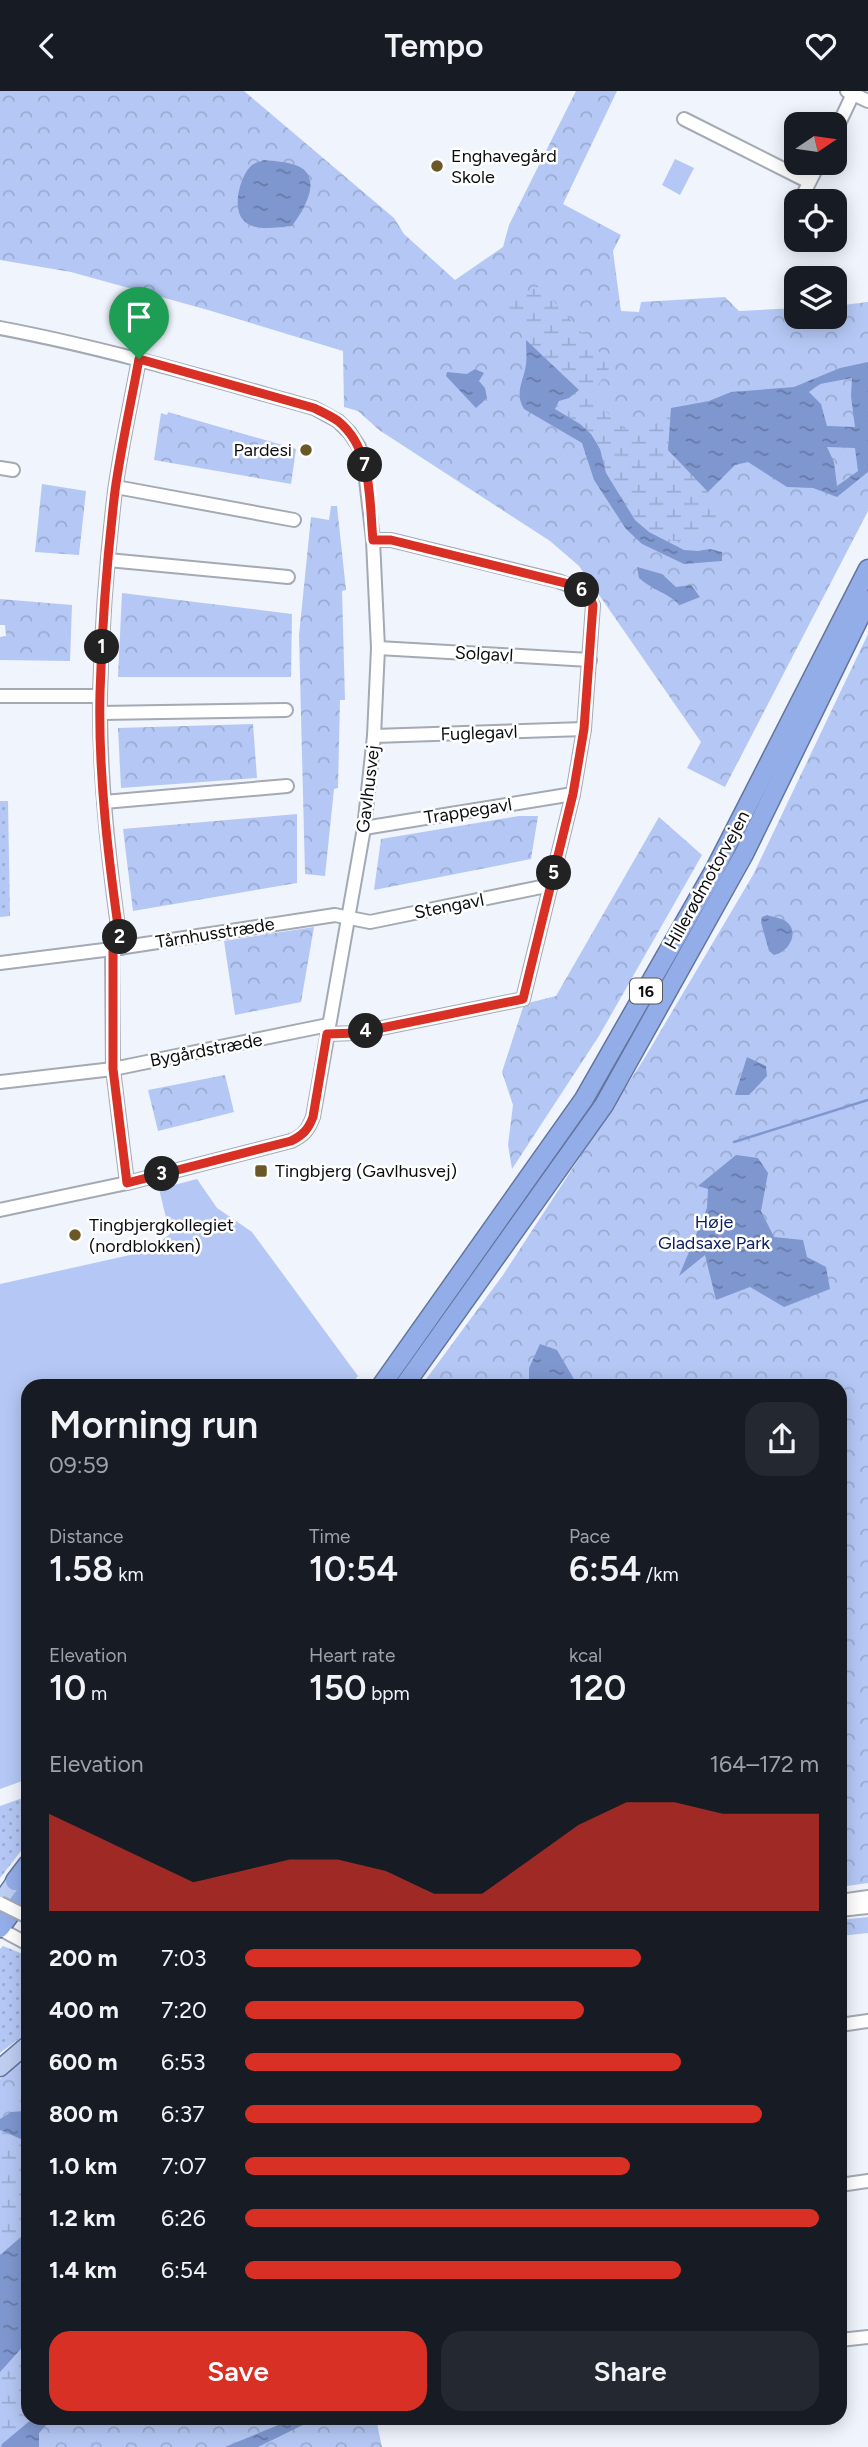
<!DOCTYPE html>
<html lang="en">
<head>
<meta charset="utf-8">
<style>
  body { margin:0; font-family:Figtree,sans-serif; background:#242831; color:#f1f3f6; height:100vh; display:flex; flex-direction:column; font-size:26px; white-space:nowrap }
  * { box-sizing:border-box; margin:0 }
  p { font-size:23px; color:#9ea1a6 }
  .icon { flex:none; width:38px; height:38px; fill:none; stroke:currentColor; stroke-width:2; stroke-linecap:round; stroke-linejoin:round }
  .map { position:relative; flex:1; overflow:hidden }
  .details { position:absolute; left:21px; top:1288px; width:826px; height:1046px; display:flex; flex-direction:column; background:#171b24; border-radius:21px; box-shadow:0 4px 18px #0003 }
  .details>* { flex:none }
  .needle { width:46px; rotate:77deg }
  .tools { position:absolute; left:784px; top:21px; display:grid; gap:14px }
  .tools a { display:grid; place-items:center; width:63px; height:63px; border-radius:14px; background:#171b24; box-shadow:0 4px 18px #0003; font-size:35px }
  .pin { position:absolute; display:grid; place-items:center; width:60px; height:60px; color:#fff; margin:-72px -30px; border-radius:50% 50% 50% 0; rotate:-45deg; box-shadow:0 0 7px #0007 }
  .pin .icon { rotate:45deg }
  .km { position:absolute; width:35px; height:35px; margin:-18px; border-radius:50%; background:#222; color:#fff; font-size:19px; line-height:35px; text-align:center }
  .round { display:grid; place-items:center; flex:none; width:74px; height:74px; border-radius:21px; background:#242831 }
  .overview { display:flex; align-items:center; justify-content:space-between; height:119px; padding:0 28px }
  h1 { font-size:38px; font-weight:600; line-height:52px }
  .stats { display:grid; grid-template-columns:repeat(3,1fr); gap:10px; height:119px; padding:7px 28px }
  .stats div { display:grid; align-content:center }
  .stats b { font-size:35px; font-weight:600 }
  .stats small { font-size:19px; font-weight:400 }
  .stats p { font-size:19px }
  .chart { height:196px; padding:14px 28px }
  .chart p { display:flex; justify-content:space-between }
  .chart svg { width:100%; height:126px; margin-top:7px; fill:#d93025; opacity:.7 }
  .cta { display:flex; gap:14px; margin-top:auto; padding:14px 28px }
  .cta a { flex:1; height:80px; border-radius:21px; background:#d93025; color:#fff; font-size:28px; font-weight:600; line-height:80px; text-align:center }
  .cta a+a { background:#242831; color:#f1f3f6 }
  ul { padding:0 28px; list-style:none; font-size:23px }
  li { display:grid; grid-template-columns:112px 84px 1fr; align-items:center; height:52px }
  li i { height:18px; border-radius:9px; background:#d93025 }
  header { display:flex; justify-content:space-between; align-items:center; height:91px; padding:0 28px; background:#171b24; font-size:32px; font-weight:600 }
  .map>svg:first-child { display:block }
</style>
</head>
<body>
<header><svg class="icon" aria-label="back" viewBox="0 0 24 24"><path d="M15 5l-7 7 7 7"/></svg>Tempo<svg class="icon" aria-label="heart" viewBox="0 0 24 24"><path d="M12 20l-8-8c-3-5 5-10 8-4 3-6 11-1 8 4z"/></svg></header>
<div class="map">
<svg width="868" height="2356" viewBox="0 0 868 2356">
  <defs>
    <pattern id="grass-dots" width="8" height="8" patternUnits="userSpaceOnUse" patternTransform="scale(1.75)"><rect width="8" height="8" fill="#b5c8f5"/><path d="M2 2h.1M6 6h.1" fill="none" stroke="#9aabd1" stroke-width="1.8" stroke-linecap="round"/></pattern>
    <pattern id="forest-crowns" width="20" height="18" patternUnits="userSpaceOnUse" patternTransform="scale(1.75)"><rect width="20" height="18" fill="#b5c8f5"/><path d="M2 6a3 3 0 1 1 6 0M12 15a3 3 0 1 1 6 0" fill="none" stroke="#9aabd1"/></pattern>
    <pattern id="wetland-marsh" width="20" height="14" patternUnits="userSpaceOnUse" patternTransform="scale(1.75)"><rect width="20" height="14" fill="#b5c8f5"/><path d="M1 5h8M5 5V1M11 12h8M15 12V8" fill="none" stroke="#9aabd1"/></pattern>
    <pattern id="water-ripples" width="26" height="14" patternUnits="userSpaceOnUse" patternTransform="scale(1.75)"><rect width="26" height="14" fill="#7f97cf"/><path d="M2 4q2-2 4 0t4 0M15 11q2-2 4 0t4 0" fill="none" stroke="#667aa7"/></pattern>
  </defs>
  <rect width="100%" height="100%" fill="#eff4fd"/>
  <g fill="url(#grass-dots)">
    <polygon points="0,710 8,710 10,825 0,826"/>
    <polygon points="28,1705 28,1751 0,1787 0,1715"/>
    <polygon points="3,1855 28,1865 28,1941 0,1962 0,1858"/>
  </g>
  <g fill="url(#forest-crowns)">
    <polygon points="0,0 244,0 394,127 404,143 455,189 503,156 509,134 576,0 617,0 563,113 621,144 613,160 621,220 639,221 641,211 725,206 739,220 796,217 796,226 835,226 835,215 868,211 868,420 725,696 687,677 701,651 579,475 550,450 379,339 358,320 344,316 343,260 208,219 71,181 0,169"/>
    <polygon points="168,321 296,358 291,393 154,369 161,322 167,324"/>
    <polygon points="42,393 86,400 79,464 35,461"/>
    <polygon points="331,415 337,415 346,499 342,500 345,609 340,609 338,697 334,698 325,785 305,783 299,544 311,426 329,429"/>
    <polygon points="122,502 292,523 291,586 118,586"/>
    <polygon points="0,508 72,514 70,570 0,569 0,546 6,545 5,534 0,534"/>
    <polygon points="868,543 868,1792 840,1796 840,1295 421,1295 503,1184 644,968 753,784"/>
    <polygon points="253,633 257,687 121,697 118,637"/>
    <polygon points="297,723 297,792 133,820 123,738"/>
    <polygon points="519,725 538,725 531,768 374,799 381,748"/>
    <polygon points="659,726 702,764 599,945 512,1078 508,1054 513,1014 502,981 524,913 556,905"/>
    <polygon points="314,836 301,911 235,924 224,850"/>
    <polygon points="225,984 234,1021 158,1040 148,999"/>
    <polygon points="868,1826 868,1842 840,1845 840,1829"/>
    <polygon points="28,1965 28,2328 376,2328 382,2356 0,2356 0,1988"/>
  </g>
  <g fill="url(#wetland-marsh)">
    <path d="M540,195L611,274L591,305L624,338L671,317L668,359L708,401L720,429C710,444 703,450 685,450C646,452 623,415 607,384C603,376 603,365 599,358C589,339 572,329 555,318L559,310L569,307L579,299L526,249L529,239L504,211Z"/>
    <polygon points="0,2039 28,2051 28,2140 0,2164"/>
    <polygon points="28,2250 28,2328 32,2328 0,2356 0,2281"/>
  </g>
  <g fill="#b5c8f5">
    <polygon points="675,68 694,77 680,104 662,94"/>
    <polygon points="197,1088 217,1117 252,1141 358,1285 350,1295 28,1295 28,1688 0,1698 0,1193 148,1160 170,1143 159,1098"/>
  </g>
  <g fill="url(#water-ripples)" fill-rule="evenodd">
    <path d="M264,69C275,70 288,71 298,75C324,87 303,120 292,135C279,136 260,140 248,133C230,123 239,89 249,77C253,72 258,71 264,69Z"/>
    <path d="M526,249L579,299L569,307L559,310L555,318L580,333L591,343L600,358L606,382L635,429L649,441L684,459L698,460L710,458L722,461V470L684,473L642,453L626,438L594,389L582,352L524,318C514,301 524,290 526,273C527,265 526,257 526,249Z"/>
    <path d="M868,271V381L837,406L813,397L787,396L748,371L735,374L708,401L668,359L671,317L709,310L731,301L794,296L840,277ZM852,287L851,305L855,336L827,335L821,313L809,301L820,293ZM827,356L855,357L858,380L837,395L834,371Z"/>
    <polygon points="475,278 484,282 479,290 485,297 487,307 476,317 446,285 447,281 467,283"/>
    <path d="M637,476L662,483L676,496L691,494L700,506L680,514C668,502 652,499 639,487Z"/>
    <path d="M767,824C772,826 780,827 784,829C801,839 790,861 774,864L769,860L761,831L762,826Z"/>
    <polygon points="747,966 766,975 767,985 749,1004 735,1004"/>
    <polygon points="736,1064 758,1067 768,1082 761,1120 774,1146 803,1149 807,1166 826,1176 830,1198 784,1216 750,1196 716,1209 705,1164 679,1185 707,1117 708,1098 698,1095"/>
    <polygon points="540,1253 557,1259 578,1295 529,1295 529,1277"/>
    <polygon points="24,2020 28,2022 28,2051 0,2039 0,2028 11,2021"/>
    <polygon points="28,2140 28,2250 0,2281 0,2164"/>
    <polygon points="32,2328 52,2328 39,2342 39,2356 1,2356 2,2353"/>
    <polygon points="293,2328 305,2328 307,2332 258,2356 225,2356"/>
  </g>
  <g fill="none" stroke-linecap="round" stroke-linejoin="round">
    <polyline stroke="#7f97cf" stroke-width="2.5" points="734,1051 868,1009"/>
    <defs>
      <g id="minor">
        <polyline points="847,0 868,10"/>
        <polyline points="684,28 809,91"/>
        <polyline points="835,41 853,3"/>
        <polyline points="800,110 819,72"/>
        <path d="M0,237C106,257 210,288 314,317L338,330L350,342L359,356L364,371L373,449L378,557L374,645L364,737L313,1026C308,1039 303,1045 291,1050L127,1092L0,1119"/>
        <polyline points="0,377 13,379"/>
        <polyline points="116,396 294,429"/>
        <polyline points="108,469 288,486"/>
        <polyline points="378,557 590,569"/>
        <polyline points="0,605 100,605"/>
        <polyline points="101,622 286,619"/>
        <polyline points="374,645 584,638"/>
        <polyline points="104,711 287,695"/>
        <polyline points="364,737 573,703"/>
        <path d="M121,857C109,773 99,687 100,602C102,534 107,466 115,400C121,356 131,312 139,268"/>
        <polyline points="112,858 113,978 127,1092"/>
        <polyline points="0,872 112,858 335,824 370,831 551,794"/>
        <polyline points="327,943 357,942 523,908 573,703 584,638 593,514 584,500 558,490 391,449 373,449"/>
        <polyline points="0,991 113,978 328,934"/>
        <polyline points="840,1810 868,1806"/>
        <polyline points="840,1819 868,1816"/>
        <polyline points="0,1838 28,1853"/>
        <polyline points="840,1934 868,1930"/>
        <polyline points="840,2094 868,2090"/>
        <polyline points="840,2249 868,2246"/>
      </g>
      <g id="major">
        <polyline points="0,1811 15,1790"/>
        <polyline points="0,1977 28,1953"/>
      </g>
      <g id="highway">
        <polyline points="381,1295 584,1008 714,780 868,478"/>
        <polyline points="404,1295 604,1014 744,763 868,509"/>
        <polyline points="15,1790 28,1773"/>
        <polyline points="0,1837 28,1799"/>
      </g>
    </defs>
    <use href="#minor" stroke="#a4a9b4" stroke-width="16"/>
    <use href="#major" stroke="#64759d" stroke-width="19"/>
    <use href="#highway" stroke="#64759d" stroke-width="21"/>
    <use href="#minor" stroke="#fff" stroke-width="12"/>
    <use href="#major" stroke="#becef1" stroke-width="16"/>
    <use href="#highway" stroke="#93ade8" stroke-width="18"/>
    <defs>
      <polyline id="minor-bridge" points="0,1812 28,1826"/>
    </defs>
    <use href="#minor-bridge" stroke="#a4a9b4" stroke-width="16" stroke-linecap="butt"/>
    <use href="#minor-bridge" stroke="#fff" stroke-width="12"/>
  </g>
  <g fill="none" stroke-linecap="round" stroke-linejoin="round">
    <defs>
      <path id="route" d="M139,268L314,317C322,321 331,325 338,330C373,358 369,409 373,449H391L577,495L590,506L593,514L584,638L573,703L523,908L357,942L327,943L313,1026C308,1039 303,1044 291,1050L127,1092L113,978V858L121,856C109,773 98,686 100,602C102,534 107,467 115,400C121,356 131,312 139,268Z"/>
    </defs>
    <use href="#route" stroke="#fff" stroke-width="14"/>
    <use href="#route" stroke="#d93025" stroke-width="9"/>
  </g>
  <g fill="#6c5827" stroke="#fff" stroke-width="2.5">
    <circle cx="437" cy="75" r="7"/>
    <circle cx="306" cy="359" r="7"/>
    <rect x="254" y="1073" width="14" height="14" rx="3.5"/>
    <circle cx="75" cy="1144" r="7"/>
  </g>
  <g text-anchor="middle" stroke-width="5" stroke-linejoin="round" paint-order="stroke">
    <rect fill="#fff" stroke="#555658" stroke-width="2" x="630" y="887.5" width="32" height="25" rx="5"/>
    <g font-size="16" font-weight="bold" fill="#0c0d11">
      <text x="646" y="906">16</text>
    </g>
    <g font-size="18" fill="#0c0d11" stroke="#fff" text-anchor="start">
      <text x="451" y="71">Enghavegård<tspan x="451" dy="21">Skole</tspan></text>
      <text x="292" y="365" text-anchor="end">Pardesi</text>
      <text x="275" y="1086">Tingbjerg (Gavlhusvej)</text>
      <text x="89" y="1140">Tingbjergkollegiet<tspan x="89" dy="21">(nordblokken)</tspan></text>
    </g>
    <g font-size="18" fill="#0c0d11" stroke="#fff">
      <text transform="translate(484 563) rotate(3)" y="6">Solgavl</text>
      <text transform="translate(479 642) rotate(-2)" y="6">Fuglegavl</text>
      <text transform="translate(368 698) rotate(-83)" y="6">Gavlhusvej</text>
      <text transform="translate(468 720) rotate(-9)" y="6">Trappegavl</text>
      <text transform="translate(707 789) rotate(-61)" y="6">Hillerødmotorvejen</text>
      <text transform="translate(449 815) rotate(-11)" y="6">Stengavl</text>
      <text transform="translate(215 842) rotate(-9)" y="6">Tårnhusstræde</text>
      <text transform="translate(206 959) rotate(-11)" y="6">Bygårdstræde</text>
    </g>
    <g font-size="18" fill="#0f2062" stroke="#fff">
      <text x="714" y="1137">Høje<tspan x="714" dy="21">Gladsaxe Park</tspan></text>
    </g>
  </g>
</svg>
<div class="tools">
<a><svg class="needle" viewBox="-14 -14 28 28"><path d="M0-13l5 13h-10z" fill="#e53935"/><path d="M0 13l5-13h-10z" fill="#9ea1a6"/></svg></a>
<a><svg class="icon" aria-label="locate" viewBox="0 0 24 24"><circle cx="12" cy="12" r="6"/><path d="M12 2v4M12 18v4M2 12h4M18 12h4"/></svg></a>
<a><svg class="icon" aria-label="layers" viewBox="0 0 24 24"><path d="M12 4l9 5-9 5-9-5zM3 14l9 5 9-5"/></svg></a>
</div>
<div class="pin" style="left:139px;top:268px;background:#1e9e55"><svg class="icon" aria-label="arrive" viewBox="0 0 24 24"><path d="M6 21V4h12l-3 4 3 4H6"/></svg></div>
<b class="km" style="left:102px;top:556px">1</b>
<b class="km" style="left:120px;top:846px">2</b>
<b class="km" style="left:162px;top:1083px">3</b>
<b class="km" style="left:366px;top:940px">4</b>
<b class="km" style="left:554px;top:782px">5</b>
<b class="km" style="left:582px;top:499px">6</b>
<b class="km" style="left:365px;top:374px">7</b>
<section class="details">
<div class="overview"><div><h1>Morning run</h1><p>09:59</p></div><a class="round"><svg class="icon" aria-label="share" viewBox="0 0 24 24"><path d="M12 15V3M7 8l5-5 5 5M5 13v7h14v-7"/></svg></a></div>
<div class="stats">
<div><p>Distance</p><b>1.58<small> km</small></b></div>
<div><p>Time</p><b>10:54</b></div>
<div><p>Pace</p><b>6:54<small> /km</small></b></div>
</div>
<div class="stats">
<div><p>Elevation</p><b>10<small> m</small></b></div>
<div><p>Heart rate</p><b>150<small> bpm</small></b></div>
<div><p>kcal</p><b>120</b></div>
</div>
<div class="chart"><p><span>Elevation</span>164–172 m</p>
<svg viewBox="0 0 160 44" preserveAspectRatio="none"><path d="M0 44V10L10 18L20 26L30 34L40 30L50 26L60 26L70 30L80 38L90 38L100 26L110 14L120 6L130 6L140 10L150 10L160 10V44z"/></svg>
</div>
<ul>
<li><b>200 m</b>7:03<i style="width:69%"></i></li>
<li><b>400 m</b>7:20<i style="width:59%"></i></li>
<li><b>600 m</b>6:53<i style="width:76%"></i></li>
<li><b>800 m</b>6:37<i style="width:90%"></i></li>
<li><b>1.0 km</b>7:07<i style="width:67%"></i></li>
<li><b>1.2 km</b>6:26<i style="width:100%"></i></li>
<li><b>1.4 km</b>6:54<i style="width:76%"></i></li>
</ul>
<div class="cta"><a>Save</a><a>Share</a></div>
</section>
</div>
</body>
</html>
